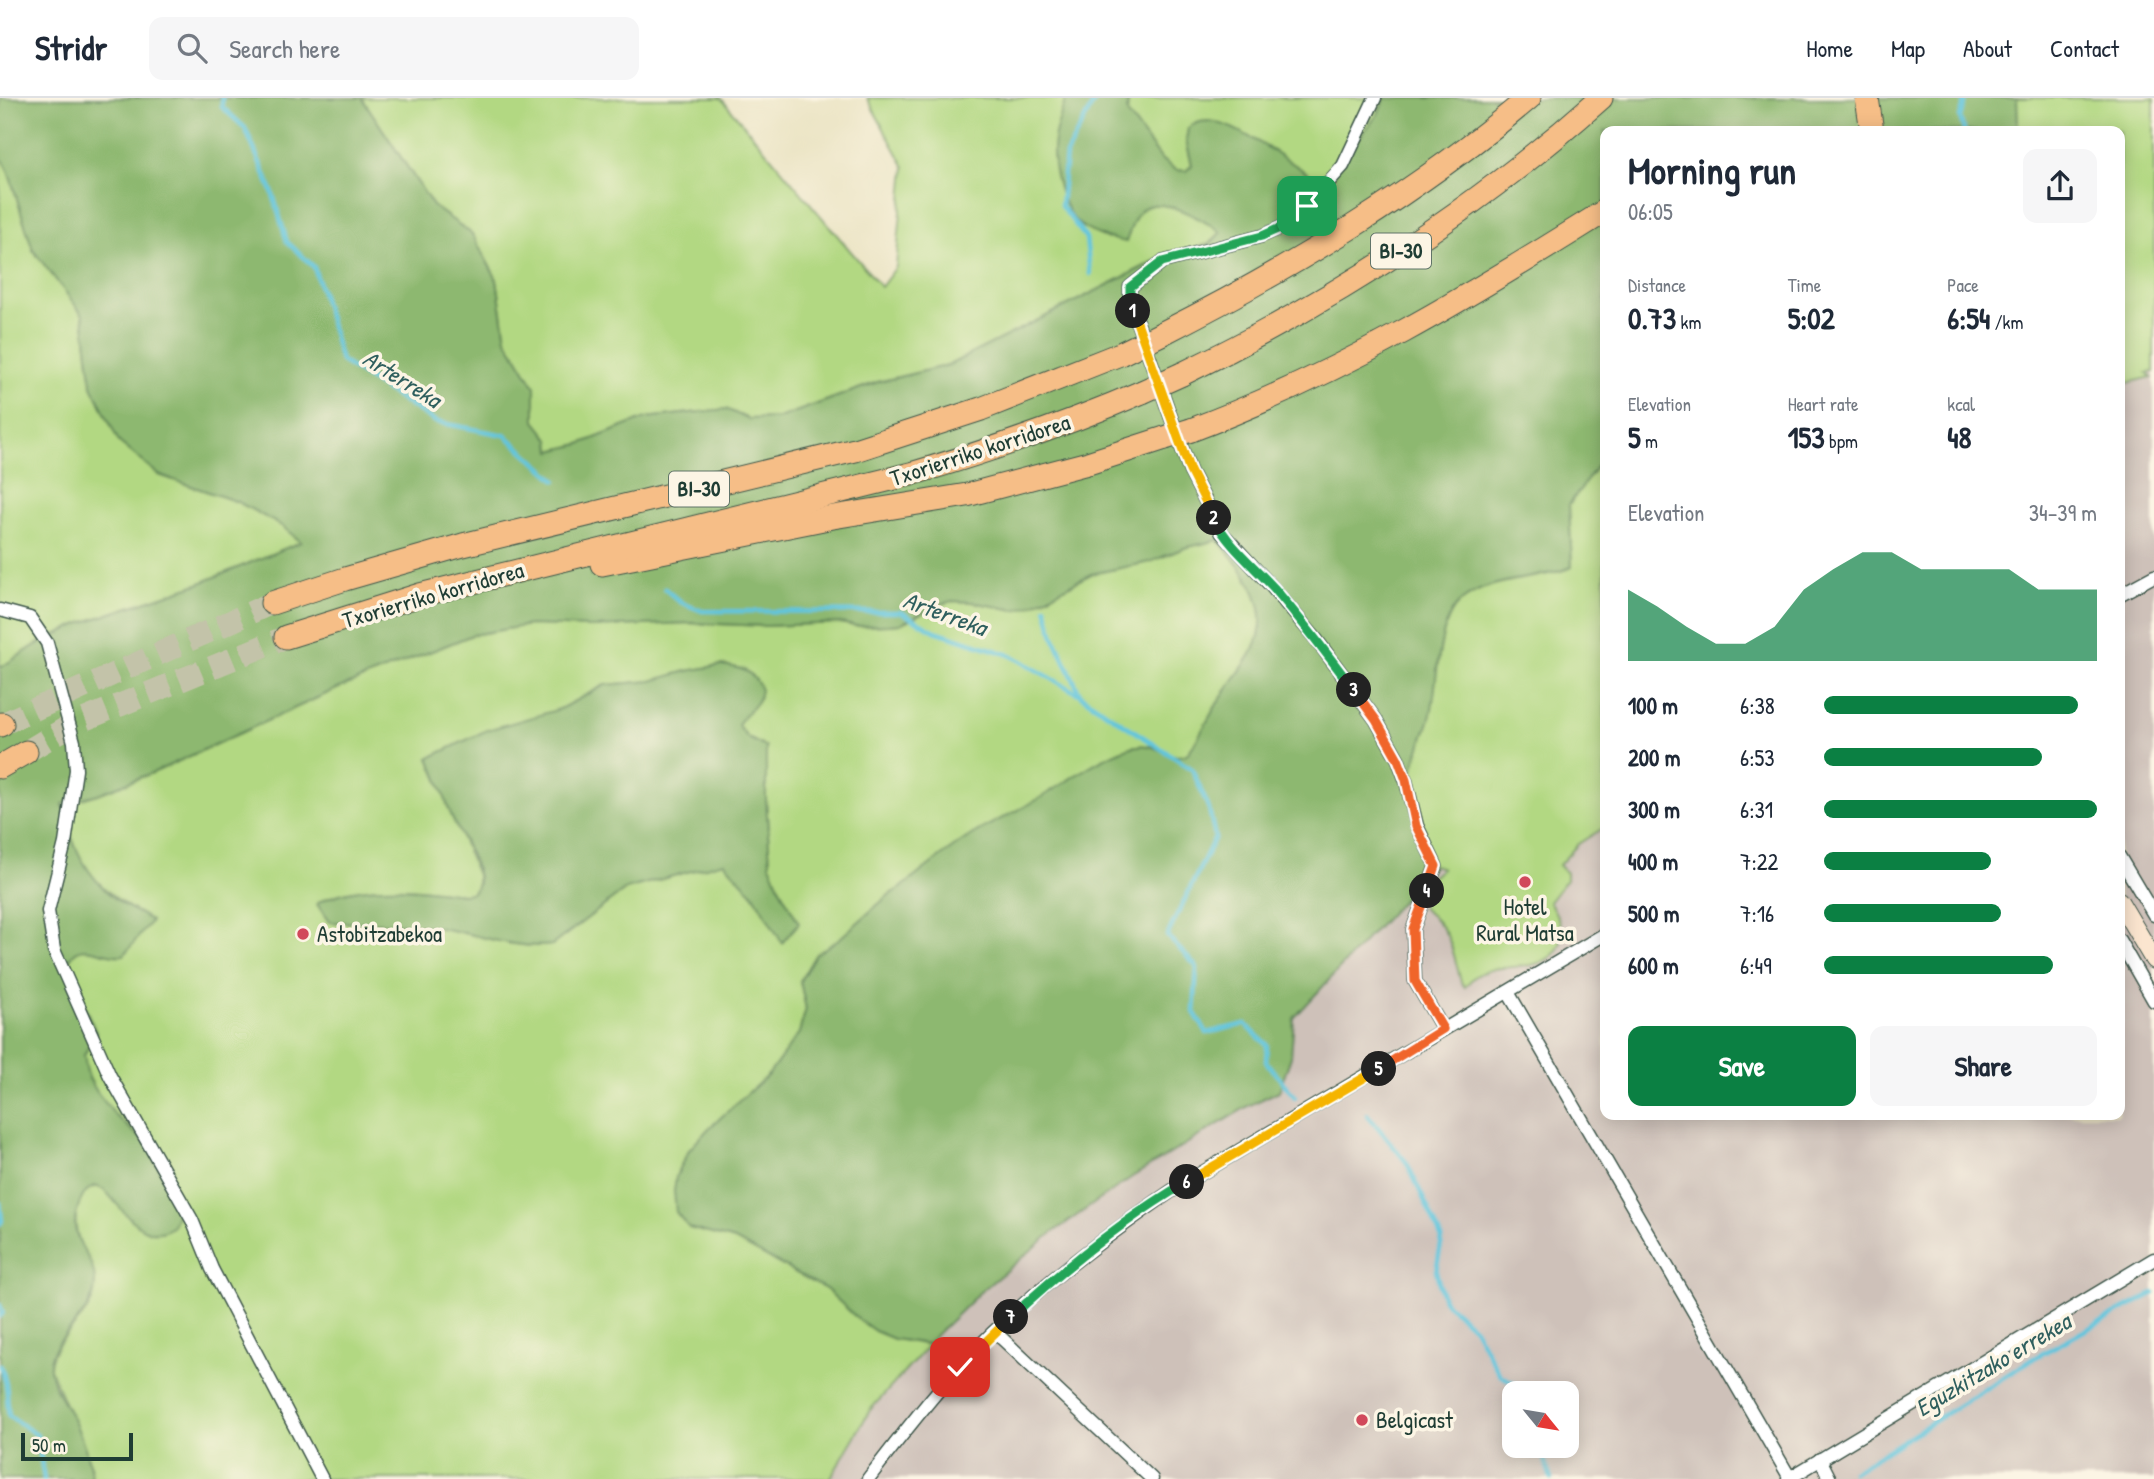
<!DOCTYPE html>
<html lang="en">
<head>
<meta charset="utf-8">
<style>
  body { margin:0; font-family:"Patrick Hand",sans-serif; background:#f6f6f7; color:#1f2937; height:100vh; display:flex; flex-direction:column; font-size:26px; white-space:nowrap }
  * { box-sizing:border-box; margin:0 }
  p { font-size:23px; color:#747a83 }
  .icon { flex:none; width:38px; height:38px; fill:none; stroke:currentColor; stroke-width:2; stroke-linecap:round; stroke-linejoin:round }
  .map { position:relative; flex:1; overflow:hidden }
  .sheet { position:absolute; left:1600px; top:28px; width:525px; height:994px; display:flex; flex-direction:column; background:#fff; border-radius:14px; box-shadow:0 4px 18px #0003 }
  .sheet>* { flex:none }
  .needle { width:46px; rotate:120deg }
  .buttons { position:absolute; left:1502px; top:1283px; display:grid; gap:14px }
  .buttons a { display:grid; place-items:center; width:77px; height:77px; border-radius:14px; background:#fff; box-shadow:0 4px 18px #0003; font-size:35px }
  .scale { position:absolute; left:21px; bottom:18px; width:112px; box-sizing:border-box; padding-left:7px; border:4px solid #1f3d34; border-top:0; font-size:19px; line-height:24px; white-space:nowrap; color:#1f3d34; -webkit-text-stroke:5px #fcf5e5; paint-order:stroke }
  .pin { position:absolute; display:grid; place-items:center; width:60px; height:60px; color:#fff; margin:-30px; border-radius:14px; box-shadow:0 4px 10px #0006 }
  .km { position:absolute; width:35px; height:35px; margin:-18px; border-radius:50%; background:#222; color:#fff; font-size:19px; line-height:35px; text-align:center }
  .round { display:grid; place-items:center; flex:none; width:74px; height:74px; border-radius:14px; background:#f6f6f7 }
  .overview { display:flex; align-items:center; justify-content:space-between; height:119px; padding:0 28px }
  h1 { font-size:38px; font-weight:700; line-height:52px }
  .figures { display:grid; grid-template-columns:repeat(3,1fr); gap:10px; height:119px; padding:7px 28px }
  .figures div { display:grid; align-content:center }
  .figures b { font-size:30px; font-weight:700 }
  .figures small { font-size:19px; font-weight:400 }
  .figures p { font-size:19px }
  .chart { height:196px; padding:14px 28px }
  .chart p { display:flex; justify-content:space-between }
  .chart svg { width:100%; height:126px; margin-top:7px; fill:#0b8043; opacity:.7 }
  .cta { display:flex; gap:14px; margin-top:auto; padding:14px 28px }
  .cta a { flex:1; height:80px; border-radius:14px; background:#0b8043; color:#fff; font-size:28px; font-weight:700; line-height:80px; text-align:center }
  .cta a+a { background:#f6f6f7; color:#1f2937 }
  ul { padding:0 28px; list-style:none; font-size:23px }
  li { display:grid; grid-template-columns:112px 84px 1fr; align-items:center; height:52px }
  li i { height:18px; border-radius:9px; background:#0b8043 }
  header { display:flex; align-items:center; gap:42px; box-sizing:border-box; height:98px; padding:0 35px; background:#fff; border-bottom:2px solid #e0e1e3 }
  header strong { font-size:33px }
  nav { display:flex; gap:38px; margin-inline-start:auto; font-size:24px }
  .search { width:490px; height:63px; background:#f6f6f7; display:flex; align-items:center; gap:18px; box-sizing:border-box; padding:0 24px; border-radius:14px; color:#747a83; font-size:26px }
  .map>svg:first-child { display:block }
</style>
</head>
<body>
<header>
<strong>Stridr</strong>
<div class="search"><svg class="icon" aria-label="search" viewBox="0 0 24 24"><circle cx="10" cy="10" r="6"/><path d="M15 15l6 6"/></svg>Search here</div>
<nav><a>Home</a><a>Map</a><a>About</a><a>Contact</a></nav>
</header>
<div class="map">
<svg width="2154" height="1381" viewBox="0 0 2154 1381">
  <rect width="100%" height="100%" fill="#fcf5e5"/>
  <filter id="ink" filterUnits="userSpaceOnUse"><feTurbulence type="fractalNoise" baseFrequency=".0143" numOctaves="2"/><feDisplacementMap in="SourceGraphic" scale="14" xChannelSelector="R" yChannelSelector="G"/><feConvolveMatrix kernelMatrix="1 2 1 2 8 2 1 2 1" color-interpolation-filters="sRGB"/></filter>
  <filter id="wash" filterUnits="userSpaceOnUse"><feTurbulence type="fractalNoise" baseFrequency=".00686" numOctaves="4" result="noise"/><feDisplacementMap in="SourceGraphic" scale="28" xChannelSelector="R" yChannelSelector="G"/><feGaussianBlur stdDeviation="1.57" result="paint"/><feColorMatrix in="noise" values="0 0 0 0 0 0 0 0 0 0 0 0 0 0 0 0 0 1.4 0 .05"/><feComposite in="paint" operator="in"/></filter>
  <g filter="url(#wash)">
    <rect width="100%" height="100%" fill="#ece5c6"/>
    <path fill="#cec1b9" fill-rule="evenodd" d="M2154,274V1381H830L870,1312L928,1247L927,1246L979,1195L1052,1135L1132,1079L1250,1007L1279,993L1291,959L1294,920L1432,770L1430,766L1442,770L1422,810L1439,822L1453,846L1461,884L1465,889L1475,879L1487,872L1537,865L1556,854L1562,843V834L1559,821L1549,804L1561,791L1566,779L1558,768L1578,746L1605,729V1017H2119V287L2151,279L2146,275ZM1514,1295H1566V1348H1514Z"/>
    <g fill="#b2d882" stroke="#688a5b" stroke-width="2" fill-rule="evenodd">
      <path d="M362,0H721L881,189L896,169L905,69L867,0H1066L1054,42L1073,121L1082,129L1108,141C1119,132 1134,116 1146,109C1166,98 1204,124 1222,133L1209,146L1169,156L949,267L877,284L779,320L748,321L726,311L646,320L580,346L551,353L550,342L535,323V289L506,241L497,181L472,136L433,108Z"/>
      <polygon points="1128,0 1385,0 1378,16 1323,85 1232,30 1186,42 1192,67 1186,73 1176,72 1162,62 1127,15"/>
      <polygon points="2017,0 2154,0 2154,274 2147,275 2152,279 2119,287 2119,33 2018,33"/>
      <polygon points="0,58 8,72 33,152 83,217 92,288 159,377 238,404 282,428 301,444 198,486 79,526 39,545 0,570"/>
      <path d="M1605,357V729L1578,746L1559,767L1566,775V782L1549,804C1568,831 1568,859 1531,867C1517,870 1501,868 1487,873C1478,875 1471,881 1465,889L1461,884C1452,851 1452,832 1422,810L1428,782L1442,770L1430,766C1426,749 1409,696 1410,683C1413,661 1425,638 1430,616C1438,586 1436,525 1460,504C1490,478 1536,484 1572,469L1569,407Z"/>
      <path d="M1218,442C1244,474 1276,507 1254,551C1245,568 1232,583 1221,600C1209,617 1201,638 1188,655C1170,667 1158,639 1128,650C1096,661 1070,683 1040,700C1017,714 992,724 970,738C945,754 923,772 901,790L890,796L838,842L816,856L800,883L806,911L799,935L769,976L689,1052L678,1072L674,1094L689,1130L735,1142L826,1191L858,1221L875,1233L894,1241L929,1247L870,1312L830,1381H92L90,1365L50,1271C49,1238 99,1219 94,1187C89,1156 64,1131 82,1099C87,1091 91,1088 99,1089C123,1104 130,1132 161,1134L116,1018C100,1001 85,981 84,957L96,935L67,868C71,857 75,850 87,851L146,829L151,823C99,793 74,768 63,706L98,696L157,673L339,590L472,537L530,527L592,529L692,525L766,528L840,525L855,528L888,527L900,526L938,507L952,503L972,504L1016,512L1091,476L1150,464L1184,450ZM721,567L743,571L753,578L760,600L740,621L738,628L748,640L766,649V701L770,766L780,791L799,825L782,844L754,797L724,763L626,791L552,847C512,852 473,834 433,829C399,824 363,825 329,824L317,806C341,788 400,788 429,792C443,793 459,798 472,795L477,789V777L429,660L560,611L605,587L651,583L687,573Z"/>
    </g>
    <g fill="#8db870" stroke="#567a52" stroke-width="2">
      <path d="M0,0H362L433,108L472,136L497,182L506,241L535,289V323L550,342L551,353L580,346L646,320L726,311L748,321L779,320L878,284L949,267L1169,156L1209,147L1221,134C1205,123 1163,98 1144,110C1134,117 1130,133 1126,144C1110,141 1093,137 1080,127C1061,113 1050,65 1054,42C1056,28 1062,14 1066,0H1128L1127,15L1162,62L1176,72L1186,73L1192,67L1186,42L1188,30C1194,25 1199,23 1208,23C1235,24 1297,69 1323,85L1378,16L1385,0H2017L2018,33H1605V357L1569,407L1572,469C1536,483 1491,478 1460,504C1436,525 1438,585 1431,616C1427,634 1409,672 1410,687C1413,714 1425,744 1432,770L1294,920L1291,959L1279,993L1250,1007L1132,1079L1052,1135L979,1195L927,1246L894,1241L875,1233L858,1221L826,1191L735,1142L689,1130L676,1114L674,1093L676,1079L689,1052L708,1031L769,976L799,935L806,911L800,883L816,856L838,842L890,796L901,790C923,772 945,754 970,738C992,724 1017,714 1040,700C1070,682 1096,661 1128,650C1158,639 1170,667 1188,655C1201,638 1209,617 1221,600C1232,583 1245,568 1254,551C1276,508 1244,474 1218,442L1184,450L1150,464L1091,476L1032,507L1015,512L972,504L952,503L938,507L900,526L888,527L855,528L840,525L766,528L692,525L592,529L530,527L472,537L339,590L157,673L98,696L63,706C69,744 87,780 118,803C129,811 141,815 151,823L124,857C101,861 78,835 67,868L96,935L84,957L88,979L97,994L116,1018L144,1043L180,1109L173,1128C144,1151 121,1107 103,1091L95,1088C88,1090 84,1095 81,1102C62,1142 94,1152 95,1183C96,1221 46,1239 50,1272C52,1290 67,1308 75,1325C84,1343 89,1361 92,1381H0V570L39,545L79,526L198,486L301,444L282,428L238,404L159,377L119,344L92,288L83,217L33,152L8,72L0,58Z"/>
      <path d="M721,567C739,569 755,573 761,592C759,609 743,614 738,628L748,640L766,649V701L770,766L780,791L799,825L782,845L754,797L724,764L626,791L552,847C512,852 473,834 433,829C399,824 363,825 329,824L317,806L321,803C364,783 417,790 462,796C471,796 477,794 478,784C479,765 458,735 451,717C444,698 438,678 429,660L487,632L560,611L605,587L651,583L687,573Z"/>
    </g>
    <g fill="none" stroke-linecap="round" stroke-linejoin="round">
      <g stroke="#60c5dd" stroke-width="4.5">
        <polyline points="222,0 222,9 245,30 272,93 287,144 314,169 341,263 436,324 505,337 556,382"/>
        <polyline points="1964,33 1960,19 1966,0"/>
        <polyline points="1090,176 1086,140 1061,108 1066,56 1096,0"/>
        <polyline points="665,491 680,504 702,513 901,514 935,533 1010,557 1079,596"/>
        <polyline points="1046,509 1054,539 1081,598 1192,671 1209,711 1215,739 1167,838 1197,869 1194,914 1207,935 1245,926 1267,947 1266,964 1295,999"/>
        <polyline points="1367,1016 1407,1065 1442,1141 1436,1173 1443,1202 1474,1230 1500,1277 1523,1290 1524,1295"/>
        <polyline points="0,1105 2,1123 0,1126"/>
        <polyline points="0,1207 3,1215 0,1218"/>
        <path d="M0,1267C9,1288 6,1297 9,1318L37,1337L44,1381"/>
        <polyline points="1540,1348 1551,1381"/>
        <polyline points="1853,1374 2034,1260 2154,1195"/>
      </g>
    </g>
  </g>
  <g filter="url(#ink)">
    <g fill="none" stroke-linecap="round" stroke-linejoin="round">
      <g stroke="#c3c3a9" stroke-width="23" stroke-dasharray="23 11" stroke-linecap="butt">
        <polyline points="2,626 272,505"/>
        <polyline points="26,654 71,627 286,539"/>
      </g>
      <defs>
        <g id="street">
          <polyline points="1375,0 1343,68 1307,108 1282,129 1262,138 1162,164 1130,189 1130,204 1190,373 1222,435 1272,489 1316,541 1376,622 1398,661 1406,683 1417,728 1436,768 1413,831 1415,883 1443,931"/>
          <polyline points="2119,497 2154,478"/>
          <polyline points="0,512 30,520 47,545 74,644 76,672 65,745 48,813 54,852 110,978 192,1122 212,1171 322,1381"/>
          <polyline points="2119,758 2154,817"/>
          <polyline points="2119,842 2154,903"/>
          <polyline points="1508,894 1790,1380"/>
          <polyline points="995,1234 1152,1381"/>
          <polyline points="1820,1361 1830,1381"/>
          <path d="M868,1381C897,1343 927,1304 959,1269C1022,1201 1097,1144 1173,1092L1605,836"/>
          <polyline points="1788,1381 2154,1161"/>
        </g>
        <polyline id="secondary" points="2119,803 2154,862"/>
        <g id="highway">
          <polyline points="1867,0 1872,33"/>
          <path d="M1163,235C1293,169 1418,94 1529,0"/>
          <path d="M1182,276C1333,203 1475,113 1601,0"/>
          <path d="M1191,332C1341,276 1470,198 1605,113"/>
          <polyline points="602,466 833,419 967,397 1088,365 1165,340"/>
          <polyline points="272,505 345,481 463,447 855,352 981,311 1120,256"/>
          <path d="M286,539L420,497L911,376C989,353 1066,327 1142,294"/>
          <polyline points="0,627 2,626"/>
          <polyline points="0,669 26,654"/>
        </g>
      </defs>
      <use href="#street" stroke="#3e564a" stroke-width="15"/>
      <use href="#secondary" stroke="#3e564a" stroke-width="20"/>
      <use href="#highway" stroke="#3e564a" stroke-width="25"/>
      <use href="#street" stroke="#fff" stroke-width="12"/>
      <use href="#secondary" stroke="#fbe5cf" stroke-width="18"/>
      <use href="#highway" stroke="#f6be87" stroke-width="23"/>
      <defs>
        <g id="highway-bridge">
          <polyline points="1120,256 1163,235"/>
          <polyline points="1142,294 1182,276"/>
          <polyline points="1165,340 1191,332"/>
        </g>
      </defs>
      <use href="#highway-bridge" stroke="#3e564a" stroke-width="25" stroke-linecap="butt"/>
      <use href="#highway-bridge" stroke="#f6be87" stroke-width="23"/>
    </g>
  </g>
  <g fill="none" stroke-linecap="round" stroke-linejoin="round" filter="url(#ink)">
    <defs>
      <polyline id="split-1" points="1133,213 1130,204 1130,189 1162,164 1262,138 1282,129 1307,108"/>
      <polyline id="split-2" points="1133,213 1190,373 1214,420"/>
      <path id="split-3" d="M1214,420C1228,448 1253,467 1274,490C1302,523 1328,557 1354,592"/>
      <polyline id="split-4" points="1354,592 1376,622 1398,661 1406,682 1416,728 1436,768 1427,793"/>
      <polyline id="split-5" points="1379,971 1443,931 1415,883 1413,831 1427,793"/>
      <polyline id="split-6" points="1187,1084 1379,971"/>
      <path id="split-7" d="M1011,1219C1065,1169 1124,1121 1187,1084"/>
      <polyline id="split-8" points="960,1269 1011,1219"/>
    </defs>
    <use href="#split-1" stroke="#fff" stroke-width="14"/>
    <use href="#split-2" stroke="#fff" stroke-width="14"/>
    <use href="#split-3" stroke="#fff" stroke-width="14"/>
    <use href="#split-4" stroke="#fff" stroke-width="14"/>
    <use href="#split-5" stroke="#fff" stroke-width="14"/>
    <use href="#split-6" stroke="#fff" stroke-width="14"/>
    <use href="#split-7" stroke="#fff" stroke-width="14"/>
    <use href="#split-8" stroke="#fff" stroke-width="14"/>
    <use href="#split-1" stroke="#22a559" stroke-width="9"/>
    <use href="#split-2" stroke="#f5b400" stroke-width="9"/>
    <use href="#split-3" stroke="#22a559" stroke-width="9"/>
    <use href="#split-4" stroke="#f0652b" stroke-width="9"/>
    <use href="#split-5" stroke="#f0652b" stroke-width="9"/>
    <use href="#split-6" stroke="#f5b400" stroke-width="9"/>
    <use href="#split-7" stroke="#22a559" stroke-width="9"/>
    <use href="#split-8" stroke="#f5b400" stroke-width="9"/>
  </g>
  <g fill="#d1495b" stroke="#fcf5e5" stroke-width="2.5">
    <circle cx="1525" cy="784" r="7"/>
    <circle cx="303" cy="836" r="7"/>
    <circle cx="1362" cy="1322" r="7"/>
  </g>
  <g text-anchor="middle" stroke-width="7" stroke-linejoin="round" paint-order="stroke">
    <g fill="#fcf5e5" stroke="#617469" stroke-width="2">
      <rect x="1371" y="135.5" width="60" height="35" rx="5"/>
      <rect x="669" y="373.5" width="60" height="35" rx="5"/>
    </g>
    <g font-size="21" font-weight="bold" fill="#1f3d34">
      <text x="1401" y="160">BI-30</text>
      <text x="699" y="398">BI-30</text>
    </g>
    <g font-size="23" fill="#1f3d34" stroke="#fcf5e5">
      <text transform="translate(980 352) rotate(-18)" y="8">Txorierriko korridorea</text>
      <text transform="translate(433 497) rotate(-16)" y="8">Txorierriko korridorea</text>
    </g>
    <g font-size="23" fill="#1f3d34" stroke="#fcf5e5" text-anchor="start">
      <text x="1525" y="817" text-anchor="middle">Hotel<tspan x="1525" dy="26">Rural Matsa</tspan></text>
      <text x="317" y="844">Astobitzabekoa</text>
      <text x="1376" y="1330">Belgicast</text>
    </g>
    <g font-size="24" font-style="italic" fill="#2f5f5e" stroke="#fcf5e5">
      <text transform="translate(402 281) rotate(32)" y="8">Arterreka</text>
      <text transform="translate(945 516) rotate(20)" y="8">Arterreka</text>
      <text transform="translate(1993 1267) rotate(-31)" y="8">Eguzkitzako errekea</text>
    </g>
  </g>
</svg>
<div class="buttons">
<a><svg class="needle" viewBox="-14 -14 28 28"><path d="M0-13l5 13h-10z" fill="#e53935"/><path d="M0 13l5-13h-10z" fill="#747a83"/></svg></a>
</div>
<div class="scale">50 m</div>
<div class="pin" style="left:1307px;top:108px;background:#1e9e55"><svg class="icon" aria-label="arrive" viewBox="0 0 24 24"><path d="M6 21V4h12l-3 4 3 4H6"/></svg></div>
<div class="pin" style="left:960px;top:1269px;background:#d93025"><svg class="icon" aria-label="check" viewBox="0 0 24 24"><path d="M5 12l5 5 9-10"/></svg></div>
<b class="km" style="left:1133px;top:213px">1</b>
<b class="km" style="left:1214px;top:420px">2</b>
<b class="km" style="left:1354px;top:592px">3</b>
<b class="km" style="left:1427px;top:793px">4</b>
<b class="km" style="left:1379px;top:971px">5</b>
<b class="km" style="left:1187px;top:1084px">6</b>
<b class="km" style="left:1011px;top:1219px">7</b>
<section class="sheet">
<div class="overview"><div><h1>Morning run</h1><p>06:05</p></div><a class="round"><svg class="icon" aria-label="share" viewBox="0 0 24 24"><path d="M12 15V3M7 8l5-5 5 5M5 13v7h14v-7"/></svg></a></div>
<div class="figures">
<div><p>Distance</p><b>0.73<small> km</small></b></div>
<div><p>Time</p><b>5:02</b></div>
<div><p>Pace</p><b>6:54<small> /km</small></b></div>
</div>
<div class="figures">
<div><p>Elevation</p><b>5<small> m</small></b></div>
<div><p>Heart rate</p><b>153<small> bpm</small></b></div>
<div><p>kcal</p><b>48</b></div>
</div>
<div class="chart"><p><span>Elevation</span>34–39 m</p>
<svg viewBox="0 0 160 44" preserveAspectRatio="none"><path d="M0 44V19L10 25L20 32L30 38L40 38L50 32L60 19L70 12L80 6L90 6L100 12L110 12L120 12L130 12L140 19L150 19L160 19V44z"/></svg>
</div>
<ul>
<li><b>100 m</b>6:38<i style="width:93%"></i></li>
<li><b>200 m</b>6:53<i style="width:80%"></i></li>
<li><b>300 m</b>6:31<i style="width:100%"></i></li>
<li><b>400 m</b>7:22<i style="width:61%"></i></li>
<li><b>500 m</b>7:16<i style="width:65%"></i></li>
<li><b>600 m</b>6:49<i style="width:84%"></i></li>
</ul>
<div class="cta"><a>Save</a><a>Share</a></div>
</section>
</div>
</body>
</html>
